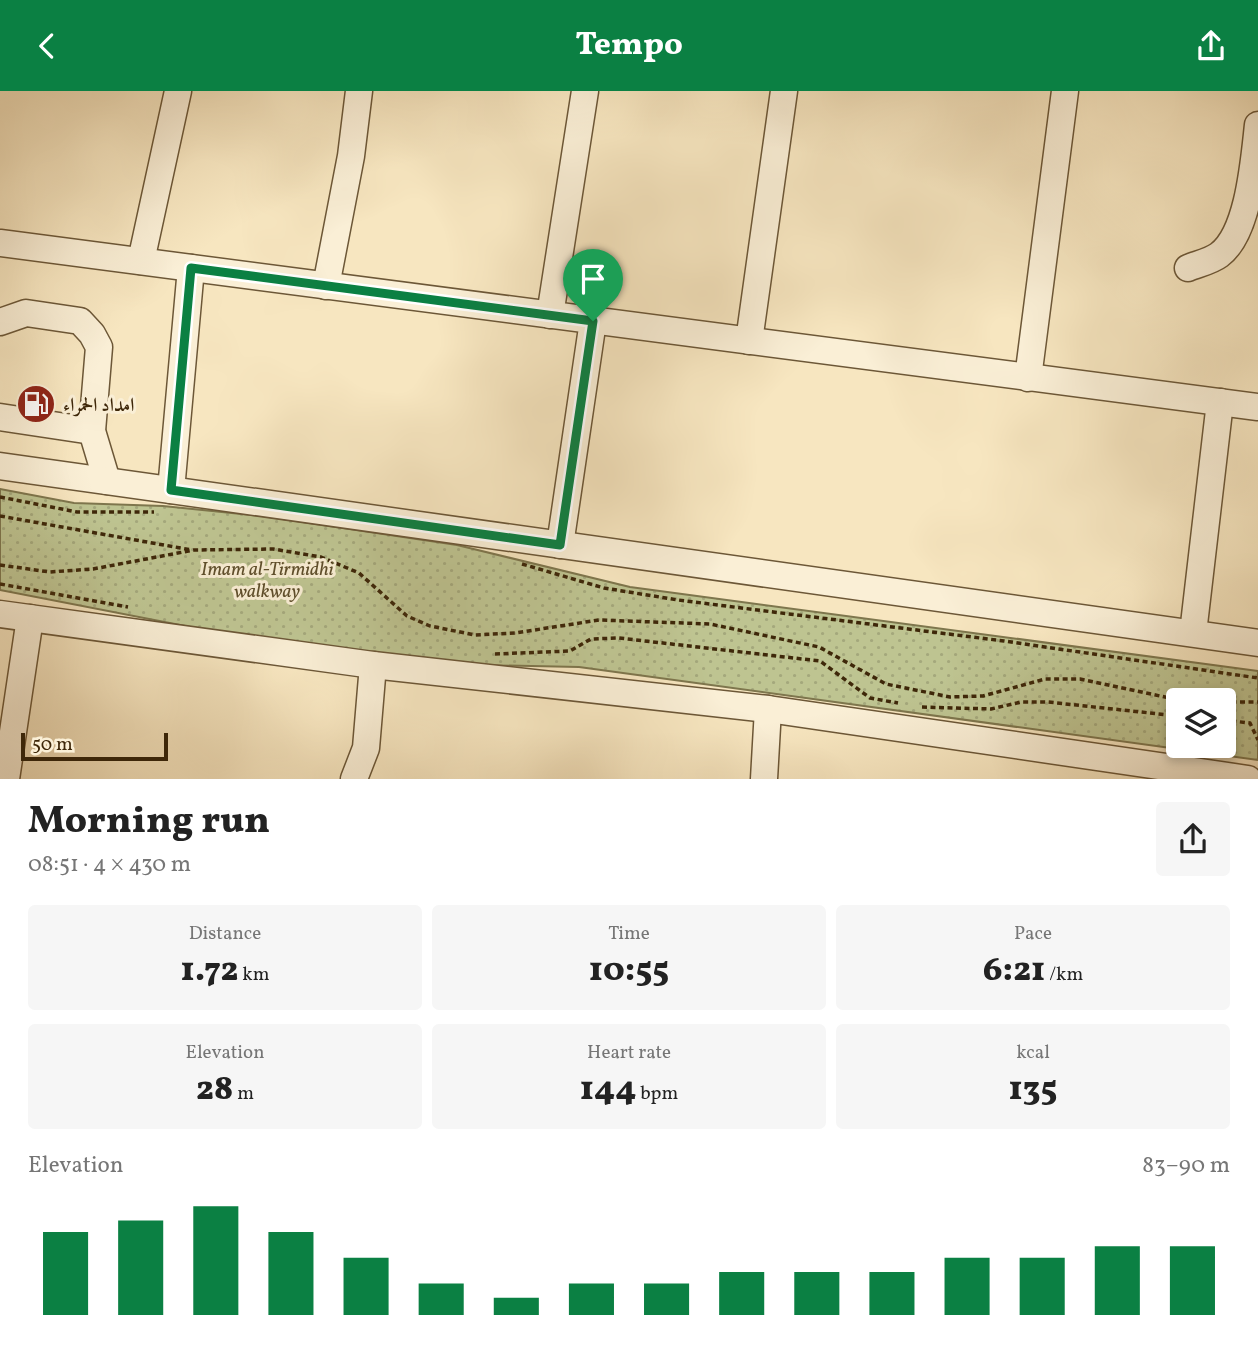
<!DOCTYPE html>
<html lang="en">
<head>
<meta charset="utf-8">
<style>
  body { margin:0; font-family:Vollkorn,Amiri,serif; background:#f6f6f6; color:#222; height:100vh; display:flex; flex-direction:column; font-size:26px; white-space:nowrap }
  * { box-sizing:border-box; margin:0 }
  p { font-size:23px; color:#767676 }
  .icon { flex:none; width:38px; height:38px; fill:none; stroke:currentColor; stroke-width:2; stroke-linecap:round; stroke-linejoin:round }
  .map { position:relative; height:688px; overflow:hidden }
  .details { display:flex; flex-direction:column; background:#fff; flex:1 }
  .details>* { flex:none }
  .buttons { position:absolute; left:1166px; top:597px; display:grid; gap:14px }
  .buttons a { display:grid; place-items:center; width:70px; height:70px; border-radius:7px; background:#fff; box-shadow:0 4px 10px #0003; font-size:35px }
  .scale { position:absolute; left:21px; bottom:18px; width:147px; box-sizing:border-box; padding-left:7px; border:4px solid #3e2709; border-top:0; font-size:19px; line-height:24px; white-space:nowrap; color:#3e2709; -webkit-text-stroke:5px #faefd6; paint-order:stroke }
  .pin { position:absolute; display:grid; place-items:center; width:60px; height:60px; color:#fff; margin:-72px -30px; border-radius:50% 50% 50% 0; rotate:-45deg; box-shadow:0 0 7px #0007 }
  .pin .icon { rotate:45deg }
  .round { display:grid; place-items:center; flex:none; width:74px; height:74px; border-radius:7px; background:#f6f6f6 }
  .summary { display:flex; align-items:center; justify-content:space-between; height:119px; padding:0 28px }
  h1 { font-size:38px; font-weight:800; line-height:52px }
  .metrics { display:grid; grid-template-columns:repeat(3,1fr); gap:10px; height:119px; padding:7px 28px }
  .metrics div { display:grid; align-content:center; border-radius:7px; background:#f6f6f6; text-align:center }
  .metrics b { font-size:35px; font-weight:800 }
  .metrics small { font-size:19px; font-weight:400 }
  .metrics p { font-size:19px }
  .chart { height:196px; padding:14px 28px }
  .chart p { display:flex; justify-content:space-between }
  .chart svg { width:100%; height:126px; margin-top:7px; stroke:#0b8043; stroke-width:6 }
  header { display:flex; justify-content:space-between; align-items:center; height:91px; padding:0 28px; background:#0b8043; color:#fff; font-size:32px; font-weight:800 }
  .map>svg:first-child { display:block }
</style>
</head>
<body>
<header><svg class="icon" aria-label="back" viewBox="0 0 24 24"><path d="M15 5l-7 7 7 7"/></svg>Tempo<svg class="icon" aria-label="share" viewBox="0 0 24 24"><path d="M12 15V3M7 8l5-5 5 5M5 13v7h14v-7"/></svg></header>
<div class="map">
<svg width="1258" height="688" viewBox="0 0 1258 688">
  <defs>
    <pattern id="park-dots" width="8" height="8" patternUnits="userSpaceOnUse" patternTransform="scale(1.75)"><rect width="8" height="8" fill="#bec491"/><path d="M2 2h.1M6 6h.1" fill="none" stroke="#a4a87c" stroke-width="1.8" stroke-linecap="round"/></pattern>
  </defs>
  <rect width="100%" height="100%" fill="#f7e6c0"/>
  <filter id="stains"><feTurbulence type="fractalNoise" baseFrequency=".00286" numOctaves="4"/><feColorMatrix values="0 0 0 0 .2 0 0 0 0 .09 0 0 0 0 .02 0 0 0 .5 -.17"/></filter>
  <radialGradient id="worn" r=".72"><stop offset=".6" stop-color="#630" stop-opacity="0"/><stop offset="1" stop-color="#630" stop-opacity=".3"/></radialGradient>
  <path fill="url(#park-dots)" stroke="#7e764d" stroke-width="2" fill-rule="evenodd" d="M0,398L74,412L163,415L262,425L457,454L630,496L1258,580V669L579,576L476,574L262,550L0,499ZM1178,609H1223V654H1178Z"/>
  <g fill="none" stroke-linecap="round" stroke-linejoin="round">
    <defs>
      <g id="minor">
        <polyline points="0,152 1258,316"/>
        <polyline points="141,170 178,0"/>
        <path d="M1188,177C1198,173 1211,170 1219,164C1249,142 1254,69 1258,34"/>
        <polyline points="326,195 351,65 359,0"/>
        <polyline points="550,224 585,0"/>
        <polyline points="0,231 26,222 80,230 92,243 99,256 92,340 107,390"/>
        <polyline points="749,250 784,0"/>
        <polyline points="1028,287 1065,0"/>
        <polyline points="0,326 92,340"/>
        <polyline points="0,375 1258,552"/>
        <polyline points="171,399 191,177"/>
        <polyline points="560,454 593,230"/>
        <polyline points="0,523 373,574 768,618 1248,688"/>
        <polyline points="1193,542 1220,311"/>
        <polyline points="6,688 30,527"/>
        <polyline points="354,688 366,657 373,574"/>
        <polyline points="764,688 768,618"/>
      </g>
    </defs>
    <use href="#minor" stroke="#6c5737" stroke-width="29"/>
    <g stroke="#3e2709" stroke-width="3.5" stroke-dasharray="5 3.5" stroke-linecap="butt">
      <polyline points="0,406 77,421 154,421"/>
      <polyline points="0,425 192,459"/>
      <polyline points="522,473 604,497 678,509 1004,550 1258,587"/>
      <polyline points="0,474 50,481 93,478 194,459 273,458 321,466 359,482 407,525 430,535 475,544 515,542 599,529 710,533 819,556 886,593 950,606 983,605 1045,588 1080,588 1179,609"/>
      <polyline points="0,493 128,516"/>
      <polyline points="495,563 570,560 591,548 619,547 820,570 870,607 898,612"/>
      <polyline points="1223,611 1258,611"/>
      <polyline points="922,616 991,618 1021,611 1048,611 1178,625"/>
      <polyline points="1223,629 1250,632 1258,649"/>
    </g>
    <use href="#minor" stroke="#faefd6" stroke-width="26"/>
  </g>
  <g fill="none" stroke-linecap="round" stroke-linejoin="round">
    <defs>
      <polygon id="route" points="191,177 593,230 560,454 171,399"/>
    </defs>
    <use href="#route" stroke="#fff" stroke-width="14"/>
    <use href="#route" stroke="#0b8043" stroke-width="9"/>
  </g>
  <defs>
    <symbol id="fuel-disc" viewBox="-11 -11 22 22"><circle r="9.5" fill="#8f2418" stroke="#faefd6"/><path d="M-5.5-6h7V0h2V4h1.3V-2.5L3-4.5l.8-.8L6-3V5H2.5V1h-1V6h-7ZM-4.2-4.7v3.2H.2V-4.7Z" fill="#fff"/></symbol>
  </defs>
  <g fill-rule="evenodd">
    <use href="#fuel-disc" x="14" y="291" width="44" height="44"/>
  </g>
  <g text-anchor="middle" stroke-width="6" stroke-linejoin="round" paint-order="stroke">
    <g font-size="19" font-weight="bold" fill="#3e2709" stroke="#faefd6" text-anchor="start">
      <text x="63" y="320">امداد الحمراء</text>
    </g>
    <g font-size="19" font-style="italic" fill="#5e4e2b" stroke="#faefd6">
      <text x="267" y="484">Imam al-Tirmidhi<tspan x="267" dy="22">walkway</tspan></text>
    </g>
  </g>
  <rect width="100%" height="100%" filter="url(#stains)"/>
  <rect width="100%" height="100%" fill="url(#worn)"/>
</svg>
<div class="buttons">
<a><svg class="icon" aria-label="layers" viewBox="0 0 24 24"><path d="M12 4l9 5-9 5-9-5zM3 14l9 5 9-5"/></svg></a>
</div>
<div class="scale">50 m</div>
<div class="pin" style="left:593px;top:230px;background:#1e9e55"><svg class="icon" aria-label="arrive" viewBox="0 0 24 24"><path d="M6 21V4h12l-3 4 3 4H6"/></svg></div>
</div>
<section class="details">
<div class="summary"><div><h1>Morning run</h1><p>08:51 · 4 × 430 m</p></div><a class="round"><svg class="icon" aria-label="share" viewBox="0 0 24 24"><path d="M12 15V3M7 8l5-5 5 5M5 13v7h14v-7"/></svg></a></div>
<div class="metrics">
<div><p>Distance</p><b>1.72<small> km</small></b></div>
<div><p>Time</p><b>10:55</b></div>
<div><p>Pace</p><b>6:21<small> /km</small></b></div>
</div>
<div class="metrics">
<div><p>Elevation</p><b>28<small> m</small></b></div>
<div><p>Heart rate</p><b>144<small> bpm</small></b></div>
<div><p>kcal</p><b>135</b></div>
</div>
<div class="chart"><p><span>Elevation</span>83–90 m</p>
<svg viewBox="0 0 160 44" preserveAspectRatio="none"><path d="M5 44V15M15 44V11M25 44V6M35 44V15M45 44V24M55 44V33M65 44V38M75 44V33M85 44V33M95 44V29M105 44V29M115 44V29M125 44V24M135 44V24M145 44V20M155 44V20"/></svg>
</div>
</section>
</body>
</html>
